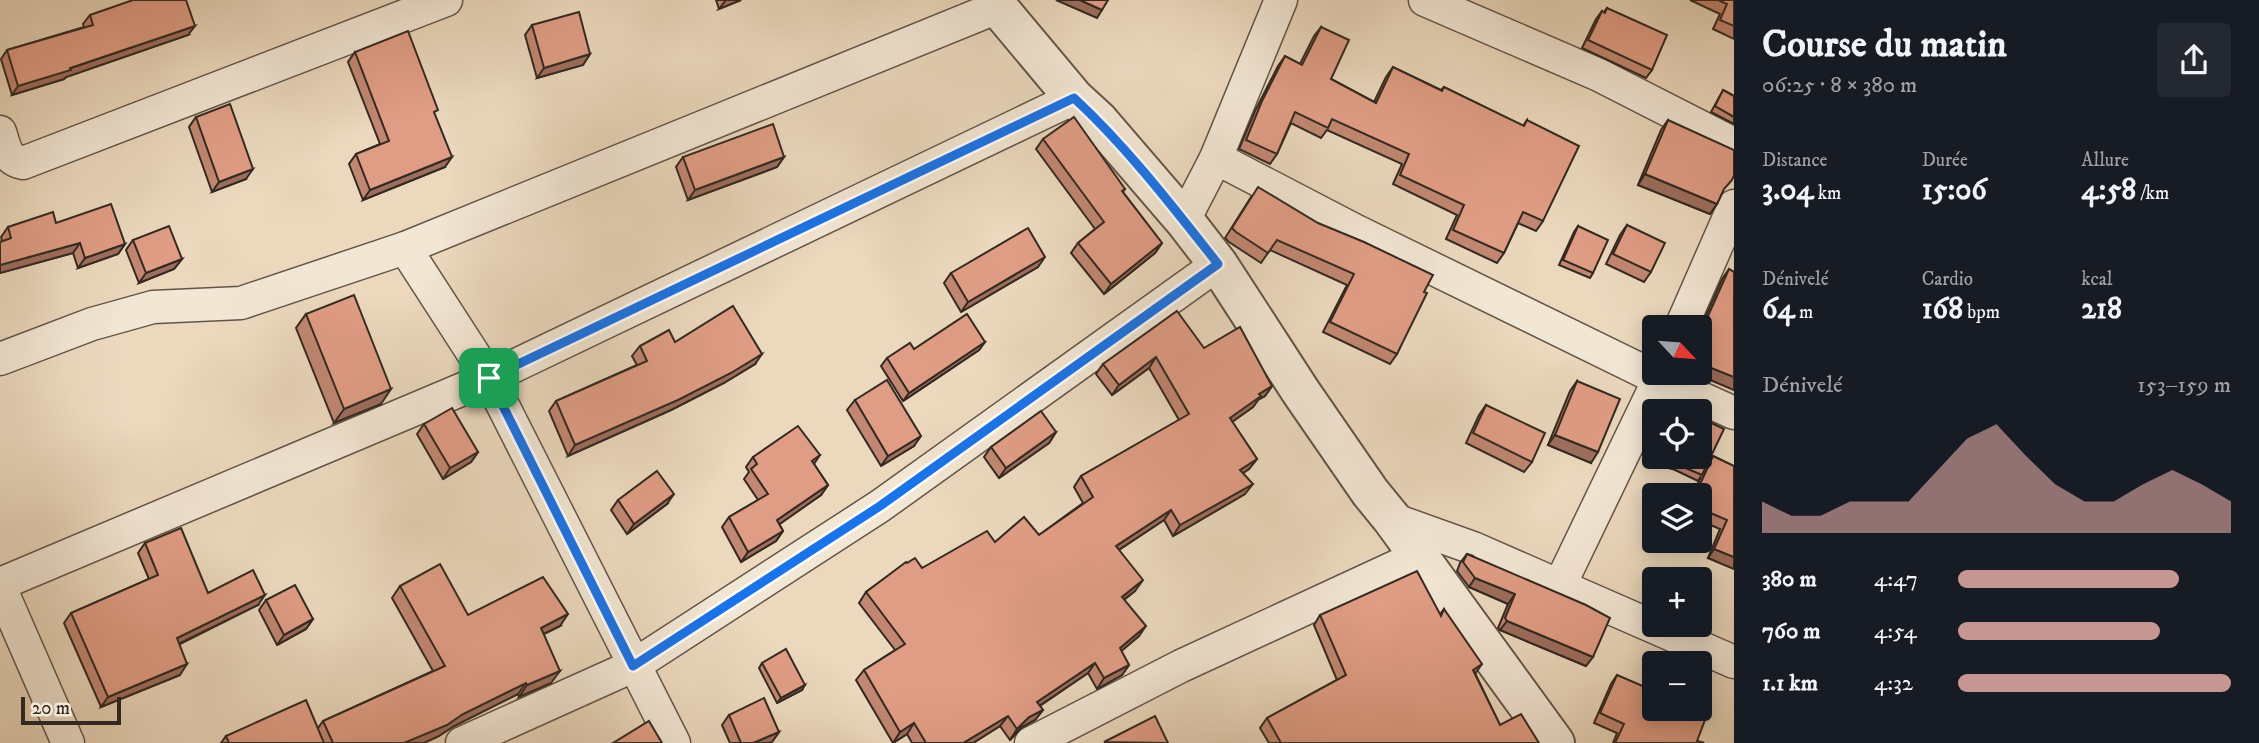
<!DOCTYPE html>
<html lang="fr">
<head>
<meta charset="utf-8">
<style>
  body { margin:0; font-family:"IM FELL DW Pica",serif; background:#242831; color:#f1f3f6; height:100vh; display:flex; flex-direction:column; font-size:26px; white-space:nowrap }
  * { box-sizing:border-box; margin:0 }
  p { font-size:23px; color:#9ea1a6 }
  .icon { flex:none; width:38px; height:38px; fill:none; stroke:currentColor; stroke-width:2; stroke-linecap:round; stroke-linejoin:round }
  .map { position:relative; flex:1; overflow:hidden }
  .panel { display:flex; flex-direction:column; background:#171b24; width:525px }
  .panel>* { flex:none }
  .needle { width:46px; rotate:116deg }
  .tools { position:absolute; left:1642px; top:315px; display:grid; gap:14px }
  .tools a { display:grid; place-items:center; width:70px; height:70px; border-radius:7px; background:#171b24; box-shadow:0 4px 18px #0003; font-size:35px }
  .scale { position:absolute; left:21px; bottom:18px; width:100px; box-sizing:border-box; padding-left:7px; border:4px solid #342921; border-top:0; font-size:19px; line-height:24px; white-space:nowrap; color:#342921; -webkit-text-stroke:5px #f2e6d4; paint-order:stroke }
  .pin { position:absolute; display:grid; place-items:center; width:60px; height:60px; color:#fff; margin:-30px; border-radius:14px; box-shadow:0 4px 10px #0006 }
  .round { display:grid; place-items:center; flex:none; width:74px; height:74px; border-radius:7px; background:#242831 }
  .headline { display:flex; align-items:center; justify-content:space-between; height:119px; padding:0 28px }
  h1 { font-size:38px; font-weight:700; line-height:52px }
  .metrics { display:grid; grid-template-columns:repeat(3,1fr); gap:10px; height:119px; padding:7px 28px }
  .metrics div { display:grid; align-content:center }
  .metrics b { font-size:30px; font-weight:700 }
  .metrics small { font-size:19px; font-weight:400 }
  .metrics p { font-size:19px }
  .chart { height:196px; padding:14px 28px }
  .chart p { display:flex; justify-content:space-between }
  .chart svg { width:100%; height:126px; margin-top:7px; fill:#c59692; opacity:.7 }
  ul { padding:0 28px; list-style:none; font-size:23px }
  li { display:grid; grid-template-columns:112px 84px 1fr; align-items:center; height:52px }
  li i { height:18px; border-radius:9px; background:#c59692 }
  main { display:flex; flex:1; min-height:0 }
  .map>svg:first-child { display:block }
</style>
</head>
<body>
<main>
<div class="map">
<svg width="1734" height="743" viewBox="0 0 1734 743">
  <rect width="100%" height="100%" fill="#ebd8bd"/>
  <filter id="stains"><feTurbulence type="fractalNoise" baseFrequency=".00286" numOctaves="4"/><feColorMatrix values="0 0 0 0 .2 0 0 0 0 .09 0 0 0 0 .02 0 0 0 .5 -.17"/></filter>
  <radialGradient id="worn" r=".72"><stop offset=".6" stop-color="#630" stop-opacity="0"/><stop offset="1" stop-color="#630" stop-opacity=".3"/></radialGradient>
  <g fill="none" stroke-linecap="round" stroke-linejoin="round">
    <defs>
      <g id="minor">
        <polyline points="1425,0 1599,75 1734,144"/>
        <path d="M0,132C5,147 6,160 23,163L446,0"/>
        <polyline points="1216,158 1356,231 1659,379 1734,413"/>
        <polyline points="1184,220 1216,158 1281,0"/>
        <polyline points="405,248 489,378 674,743"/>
        <polyline points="1681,327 1734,206"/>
        <polyline points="0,359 92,324 153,307 241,303 405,248 998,7"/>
        <polyline points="1392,519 1473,548 1734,662"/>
        <polyline points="0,584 489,378 1074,98"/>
        <polyline points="1560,585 1662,373"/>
        <polyline points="0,587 68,743"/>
        <polyline points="462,743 633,666 880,506 1218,264"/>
        <polyline points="1031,743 1181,666 1419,556"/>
      </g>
      <polyline id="tertiary" points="992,0 1074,98 1098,120 1184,220 1218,264 1301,392 1370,492 1392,519 1555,743"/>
    </defs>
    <use href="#minor" stroke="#625548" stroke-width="35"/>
    <use href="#tertiary" stroke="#625548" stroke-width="42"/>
    <use href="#minor" stroke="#f2e6d4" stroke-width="32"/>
    <use href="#tertiary" stroke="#f2e6d4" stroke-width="38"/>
  </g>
  <g fill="#c18772" stroke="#342921" stroke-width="2">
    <polygon points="716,0 741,0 719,9"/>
    <polygon points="1690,0 1734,0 1734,39 1713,29 1720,14"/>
    <polygon points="1607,8 1652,70 1646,78 1582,48 1596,19 1602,11 1604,12"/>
    <polygon points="90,15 188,35 66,77 64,79 12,95 1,59 7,50 84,27 83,24"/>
    <polygon points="532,25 590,54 583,65 537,78 525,35"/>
    <polygon points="1321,27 1331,79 1374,102 1386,77 1393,67 1441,90 1444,87 1523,126 1527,120 1543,221 1536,231 1518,223 1504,253 1497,263 1446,239 1457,215 1393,184 1402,164 1327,130 1321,138 1291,123 1277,154 1270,164 1239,149 1255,111 1278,66 1285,56 1300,64 1314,36"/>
    <polygon points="355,52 445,167 363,200 349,164 356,154 380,144 348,62"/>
    <polygon points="1723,90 1734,96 1734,124 1711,112"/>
    <polygon points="196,117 246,179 212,192 189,127"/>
    <polygon points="1668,120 1722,193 1717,204 1710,214 1638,185 1661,130"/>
    <polygon points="1043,139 1125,189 1123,192 1162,243 1155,253 1104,294 1071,253 1078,243 1095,229 1036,149"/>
    <polygon points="683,157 784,157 777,167 688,200 676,167"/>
    <polygon points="1251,197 1424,292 1397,354 1390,364 1323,332 1347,285 1270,250 1261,263 1229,242 1225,238"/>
    <polygon points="56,223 125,244 118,254 78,268 73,253 0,273 0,242 2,241 1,237 8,227"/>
    <polygon points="1627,225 1651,272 1644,282 1606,264 1620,235"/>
    <polygon points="1578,226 1593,273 1590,278 1559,265 1574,232"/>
    <polygon points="133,240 182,259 174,269 139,283 126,250"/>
    <polygon points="1038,267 961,312 944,283 951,273"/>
    <polygon points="1729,269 1734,272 1734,390 1694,373 1700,329 1722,279"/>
    <polygon points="306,314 381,404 334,423 296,328"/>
    <polygon points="675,342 755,364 724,383 671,410 568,456 549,411 556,401 637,365 632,356 640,346"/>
    <polygon points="985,342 979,350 903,401 881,366 887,358 914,349"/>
    <polygon points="1204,348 1272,386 1265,396 1258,400 1253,407 1232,422 1257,459 1249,469 1243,473 1245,494 1173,536 1164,520 1119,550 1135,591 1124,600 1139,636 1121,651 1129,665 1122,675 1097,689 1088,673 1040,706 1043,710 1035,720 1022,727 1010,740 1000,726 973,743 912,743 907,734 893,743 856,680 864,670 895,650 859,603 866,592 907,563 922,568 995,542 1039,535 1083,503 1074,487 1081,476 1179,420 1149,368 1112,395 1096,374 1103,364"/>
    <polygon points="1577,381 1591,463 1548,445 1570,391"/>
    <polygon points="855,400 914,446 881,466 847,410"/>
    <polygon points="1486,405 1532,462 1524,472 1466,443 1479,415"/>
    <polygon points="424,424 478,452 471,462 443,479 417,434"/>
    <polygon points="1056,432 1049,443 999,478 984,457 991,447"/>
    <polygon points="1654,438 1654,457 1707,464 1713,456 1734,466 1734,569 1708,558 1720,529 1699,520 1699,495 1693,495 1701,476 1698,481 1673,469 1647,463"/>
    <polygon points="820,455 814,464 828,485 821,495 779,524 783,531 776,541 741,562 722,527 729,517 758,500 744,479 749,472 746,467 753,457"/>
    <polygon points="618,500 667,504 627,534 611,510"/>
    <polygon points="145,543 208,593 258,605 180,644 180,675 101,707 64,623 71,613 149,579 138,553"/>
    <polygon points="1467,554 1473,556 1586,666 1500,630 1498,628 1508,604 1469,587 1457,571 1460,563"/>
    <polygon points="400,586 468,615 560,626 544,634 551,683 519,697 518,694 454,726 439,736 424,743 221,743 226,736 318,728 323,721 433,671 392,598"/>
    <polygon points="266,600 313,619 306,629 277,645 259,610"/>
    <polygon points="1444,609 1500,725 1539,743 1269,743 1260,728 1267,718 1337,680 1314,625 1320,615 1440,614"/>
    <polygon points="762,663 802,690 777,703 759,668"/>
    <polygon points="1654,667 1654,709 1700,709 1697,741 1704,743 1613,743 1617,733 1594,723 1611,684 1617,675 1644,687 1649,673"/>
    <polygon points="729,715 779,732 772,742 769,743 730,743 722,725"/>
  </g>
  <g fill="#9d6e5d" stroke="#342921" stroke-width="2">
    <polygon points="726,0 741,0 719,9"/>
    <polygon points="1056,0 1080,0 1102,10 1097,18"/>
    <polygon points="195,26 188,35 66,77 64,79 12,95 18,86"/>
    <polygon points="590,54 583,65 537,78 544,68"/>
    <polygon points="452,157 445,167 363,200 370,190"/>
    <polygon points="784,157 777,167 688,200 695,190"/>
    <polygon points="253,169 246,179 212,192 219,182"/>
    <polygon points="1645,174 1717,204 1710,214 1638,185"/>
    <polygon points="80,243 73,253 0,273 0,265"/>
    <polygon points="1162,243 1155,253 1104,294 1111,284"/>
    <polygon points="125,244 118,254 78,268 85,258"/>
    <polygon points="1045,257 1038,267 961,312 968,302"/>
    <polygon points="182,259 174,269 139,283 146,273"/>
    <polygon points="985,342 979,350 903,401 909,393"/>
    <polygon points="762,354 755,364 724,383 671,410 568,456 575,445"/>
    <polygon points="1156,357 1149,368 1112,395 1119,385"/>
    <polygon points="1699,363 1734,377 1734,390 1694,373 1699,373"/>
    <polygon points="1272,386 1265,396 1258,400 1253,407 1222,429 1230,418 1259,394"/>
    <polygon points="391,389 381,404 334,423 344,409"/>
    <polygon points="1056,432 1049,443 999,478 1006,468"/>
    <polygon points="1555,435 1598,452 1591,463 1548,445"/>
    <polygon points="921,436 914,446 881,466 888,456"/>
    <polygon points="478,452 471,462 443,479 450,468"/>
    <polygon points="1651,458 1676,464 1673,469 1647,463"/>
    <polygon points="1257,459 1249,469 1233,480 1240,470"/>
    <polygon points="1253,484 1245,494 1173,536 1180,525"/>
    <polygon points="828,485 821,495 770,531 777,520"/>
    <polygon points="674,494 667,504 627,534 634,524"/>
    <polygon points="1171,510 1164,520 1108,557 1116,546"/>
    <polygon points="783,531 776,541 741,562 748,552"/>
    <polygon points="1714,549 1734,557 1734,569 1708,558"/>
    <polygon points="1475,578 1515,594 1508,604 1469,587"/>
    <polygon points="1143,580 1135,591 1114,607 1122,597"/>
    <polygon points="265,595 258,605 170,648 177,638"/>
    <polygon points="568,614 560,626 533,639 541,628"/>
    <polygon points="313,619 306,629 277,645 284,635"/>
    <polygon points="1507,621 1593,657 1586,666 1500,630"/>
    <polygon points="1146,626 1139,636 1112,659 1120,648"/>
    <polygon points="1095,663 1088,673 1030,712 1037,702"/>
    <polygon points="187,664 180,675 101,707 108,697"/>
    <polygon points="1482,664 1475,674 1473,670"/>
    <polygon points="1129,665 1122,675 1097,689 1104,678"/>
    <polygon points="560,671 551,683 519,697 527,685"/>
    <polygon points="526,683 518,694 454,726 439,736 424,743 404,743"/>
    <polygon points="805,685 802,690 777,703 781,698"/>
    <polygon points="1043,710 1035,720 1022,727 1010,740 1017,729 1029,717"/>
    <polygon points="1008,716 1000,726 973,743 963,743"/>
    <polygon points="914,723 907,734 893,743 900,732"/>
    <polygon points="779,732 772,742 769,743 753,743"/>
  </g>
  <g fill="#e09d85" stroke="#342921" stroke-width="2">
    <polygon points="133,0 186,0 195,26 70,68 71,70 18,86 7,50 93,25 90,15"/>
    <polygon points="1080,0 1108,0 1102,10"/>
    <polygon points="1718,0 1734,0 1734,26 1720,20 1727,4"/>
    <polygon points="1607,8 1667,35 1652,70 1588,40 1602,11 1605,13"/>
    <polygon points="579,12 590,54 544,68 532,25"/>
    <polygon points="1321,27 1349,40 1331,79 1376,103 1393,67 1442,91 1444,87 1524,126 1527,120 1579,146 1543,221 1523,212 1504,253 1453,230 1464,205 1400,175 1409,154 1332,119 1328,128 1295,112 1277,154 1246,140 1262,101 1285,56 1302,65"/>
    <polygon points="408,31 438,110 434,112 452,157 370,190 356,154 389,141 355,52"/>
    <polygon points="1723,90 1734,96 1734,117 1715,106"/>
    <polygon points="230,104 253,169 219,182 196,117"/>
    <polygon points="1074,117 1125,189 1122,191 1162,243 1111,284 1078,243 1104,222 1043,139"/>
    <polygon points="1668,120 1734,150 1734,175 1732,180 1724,189 1717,204 1645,174"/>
    <polygon points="773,124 784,157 695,190 683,157"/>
    <polygon points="1258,187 1318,223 1364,242 1433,275 1424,292 1427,293 1397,354 1330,322 1354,274 1277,240 1268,253 1236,232 1232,228"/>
    <polygon points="111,204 125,244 85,258 80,243 0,265 0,242 11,238 8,227 53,212 56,223"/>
    <polygon points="1627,225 1665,243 1651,272 1613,254"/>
    <polygon points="169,226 182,259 146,273 133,240"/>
    <polygon points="1578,226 1608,240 1593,273 1563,260"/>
    <polygon points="1028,228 1045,257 968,302 951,273"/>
    <polygon points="1729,269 1734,272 1734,377 1699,363 1699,330 1704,325"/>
    <polygon points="354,295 391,389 344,409 306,314"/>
    <polygon points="733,306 762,354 731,373 678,400 575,445 556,401 647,361 640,346 669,330 675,342"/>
    <polygon points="1177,311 1204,348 1240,327 1272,386 1259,394 1261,396 1230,418 1257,459 1240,470 1253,484 1180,525 1171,510 1116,546 1143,580 1122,597 1146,626 1120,648 1129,665 1104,678 1095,663 1037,702 1043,710 1029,717 1017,729 1008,716 963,743 926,743 914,723 900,732 864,670 905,644 866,592 906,562 907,563 915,558 922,568 987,531 995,542 1024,517 1039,535 1093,497 1081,476 1189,414 1156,357 1119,385 1103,364"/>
    <polygon points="967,314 985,342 909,393 887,358 910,343 914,349"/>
    <polygon points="887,380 921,436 888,456 855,400"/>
    <polygon points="1577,381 1620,399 1598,452 1555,435"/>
    <polygon points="1671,404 1687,411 1667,411"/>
    <polygon points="1486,405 1545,433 1532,462 1473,433"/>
    <polygon points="452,408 478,452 450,468 424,424"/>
    <polygon points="1041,411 1056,432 1006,468 991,447"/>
    <polygon points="1699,417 1724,429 1702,475 1676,464 1651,458 1654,447 1654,457 1699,457"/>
    <polygon points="798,426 820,455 812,461 828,485 777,520 783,531 748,552 729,517 768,494 751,469 757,464 753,457"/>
    <polygon points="1713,456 1734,466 1734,557 1714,549 1727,520 1699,508 1699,495 1695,495"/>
    <polygon points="657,471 674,494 634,524 618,500"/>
    <polygon points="181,528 208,593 253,570 265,595 177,638 187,664 108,697 71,613 158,575 145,543"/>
    <polygon points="1467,554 1586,605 1610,618 1593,657 1507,621 1505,618 1515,594 1475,578 1463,562"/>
    <polygon points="440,564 468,615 543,577 568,614 541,628 560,671 527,685 526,683 463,714 447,725 404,743 333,743 323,721 445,666 400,586"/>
    <polygon points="1417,571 1441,616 1444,609 1482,664 1473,670 1500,725 1521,714 1539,743 1281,743 1267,718 1346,675 1320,615"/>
    <polygon points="295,585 313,619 284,635 266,600"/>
    <polygon points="786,649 805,685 781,698 762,663"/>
    <polygon points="1654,669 1654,709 1699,709 1699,680 1709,684 1700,709 1708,712 1697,741 1704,743 1615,743 1624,724 1600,713 1617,675 1647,688"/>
    <polygon points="764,698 779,732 753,743 741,743 729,715"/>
    <polygon points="306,700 324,743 229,743 226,736"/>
    <polygon points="1155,716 1168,743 1104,742"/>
    <polygon points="649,721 662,743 613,743"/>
  </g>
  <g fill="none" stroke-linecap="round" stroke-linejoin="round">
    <defs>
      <path id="route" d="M1074,98C1127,147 1173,207 1218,264L880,506L633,666L489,378Z"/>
    </defs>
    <use href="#route" stroke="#fff" stroke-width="14"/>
    <use href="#route" stroke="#1a73e8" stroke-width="9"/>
  </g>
  <rect width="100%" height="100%" filter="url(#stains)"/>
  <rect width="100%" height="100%" fill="url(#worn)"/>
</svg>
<div class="tools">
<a><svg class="needle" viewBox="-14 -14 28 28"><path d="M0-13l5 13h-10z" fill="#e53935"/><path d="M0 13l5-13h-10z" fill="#9ea1a6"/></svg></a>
<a><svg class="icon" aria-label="locate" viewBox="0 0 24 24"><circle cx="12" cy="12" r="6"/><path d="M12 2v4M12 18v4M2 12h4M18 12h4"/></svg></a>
<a><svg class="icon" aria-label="layers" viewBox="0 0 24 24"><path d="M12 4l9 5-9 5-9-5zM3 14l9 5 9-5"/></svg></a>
<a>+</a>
<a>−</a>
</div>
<div class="scale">20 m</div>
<div class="pin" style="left:489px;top:378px;background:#1e9e55"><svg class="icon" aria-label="arrive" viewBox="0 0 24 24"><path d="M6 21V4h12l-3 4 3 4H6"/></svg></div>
</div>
<section class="panel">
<div class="headline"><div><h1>Course du matin</h1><p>06:25 · 8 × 380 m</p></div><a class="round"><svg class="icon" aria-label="share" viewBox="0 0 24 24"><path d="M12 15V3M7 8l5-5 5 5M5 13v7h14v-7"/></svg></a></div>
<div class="metrics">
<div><p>Distance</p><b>3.04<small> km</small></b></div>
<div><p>Durée</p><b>15:06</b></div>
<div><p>Allure</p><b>4:58<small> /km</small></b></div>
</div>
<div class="metrics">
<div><p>Dénivelé</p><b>64<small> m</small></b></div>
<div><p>Cardio</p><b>168<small> bpm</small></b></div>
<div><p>kcal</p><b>218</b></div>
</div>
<div class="chart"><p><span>Dénivelé</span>153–159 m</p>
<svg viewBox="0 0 160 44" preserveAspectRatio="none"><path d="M0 44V33L10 38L20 38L30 33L40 33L50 33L60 22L70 11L80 6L90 17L100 27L110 33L120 33L130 27L140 22L150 27L160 33V44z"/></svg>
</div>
<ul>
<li><b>380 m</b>4:47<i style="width:81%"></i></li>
<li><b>760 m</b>4:54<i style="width:74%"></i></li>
<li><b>1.1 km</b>4:32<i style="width:100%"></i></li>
</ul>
</section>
</main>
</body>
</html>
